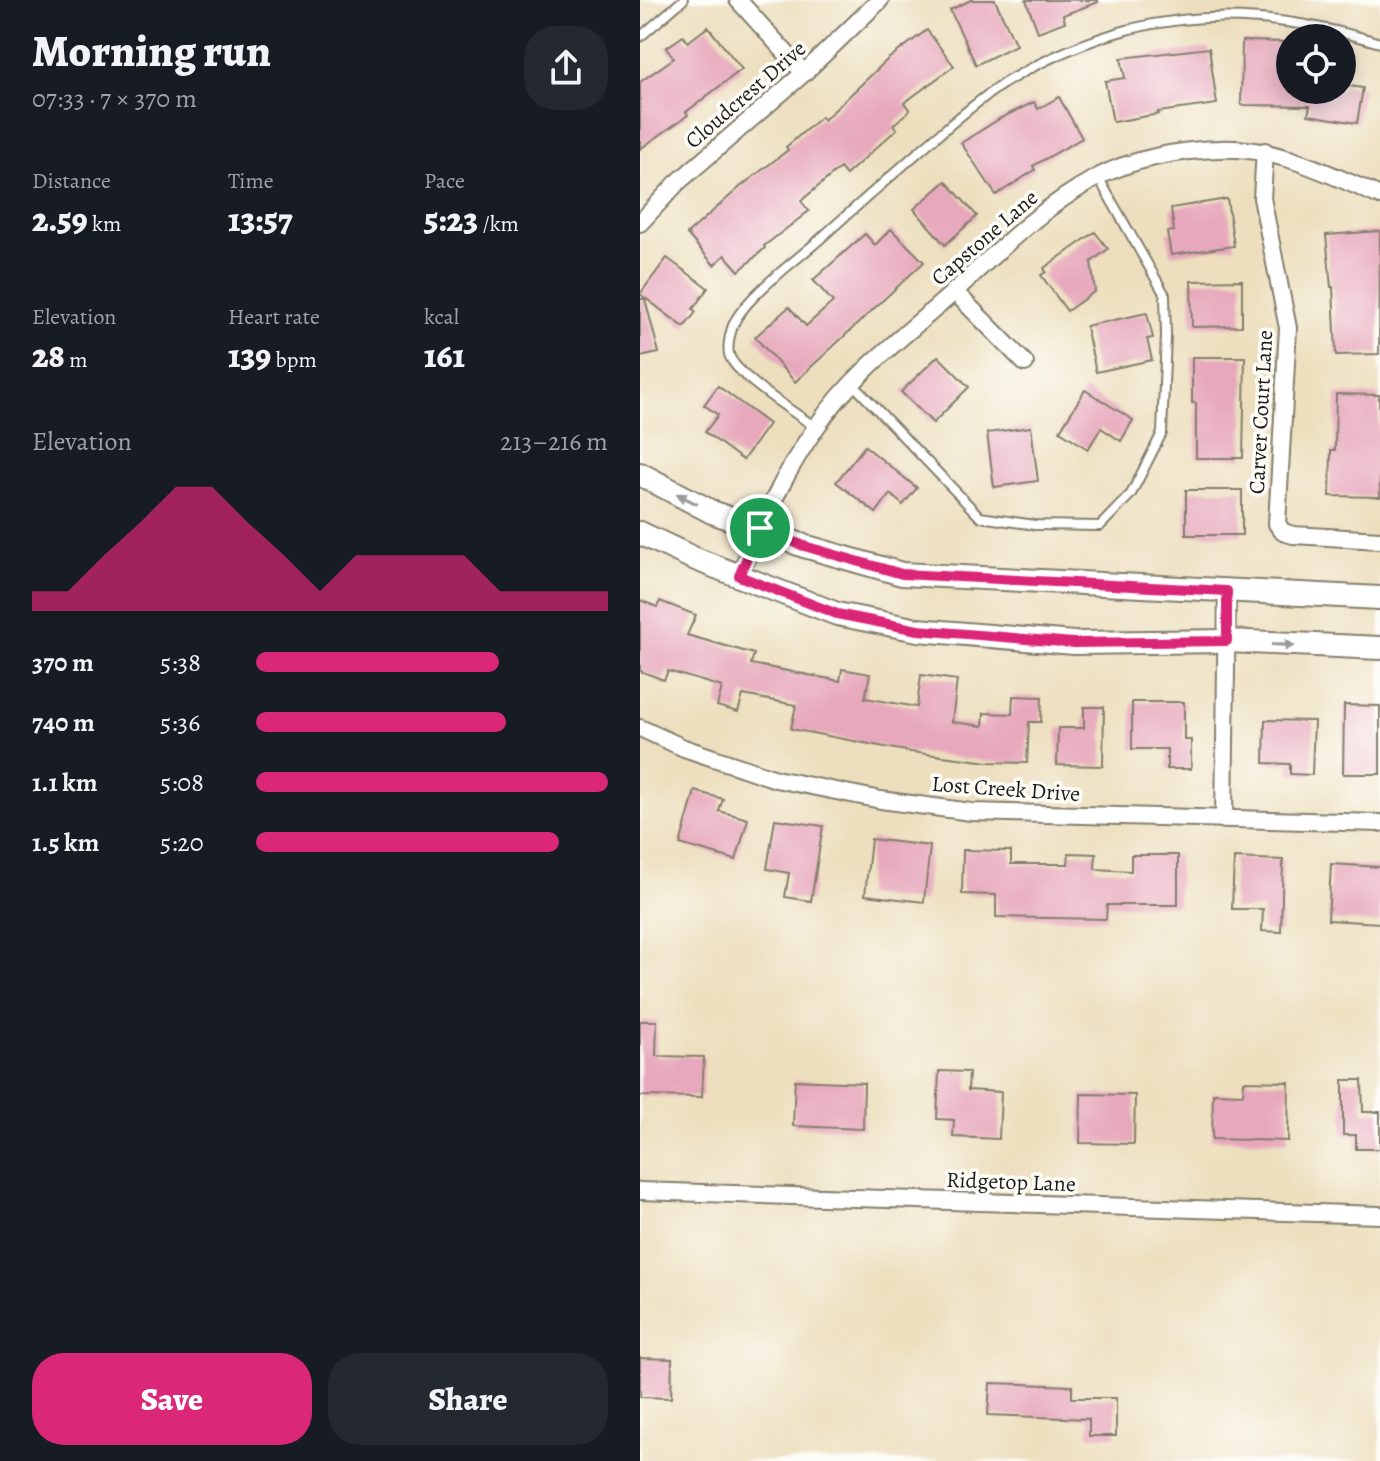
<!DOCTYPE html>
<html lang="en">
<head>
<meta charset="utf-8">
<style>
  body { margin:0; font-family:Alegreya,serif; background:#242831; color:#f1f3f6; height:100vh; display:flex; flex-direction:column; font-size:30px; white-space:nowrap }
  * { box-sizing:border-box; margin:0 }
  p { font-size:26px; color:#9ea1a6 }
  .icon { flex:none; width:44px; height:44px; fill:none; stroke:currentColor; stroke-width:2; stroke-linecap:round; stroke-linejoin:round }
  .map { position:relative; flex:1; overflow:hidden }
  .panel { display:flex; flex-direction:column; background:#171b24; width:640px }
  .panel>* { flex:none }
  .buttons { position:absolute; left:636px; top:24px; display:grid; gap:16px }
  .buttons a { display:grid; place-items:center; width:80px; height:80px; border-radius:50%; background:#171b24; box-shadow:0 4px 20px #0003; font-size:40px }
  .pin { position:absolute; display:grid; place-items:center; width:68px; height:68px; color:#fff; margin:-34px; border:4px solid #fff; border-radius:50%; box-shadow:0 2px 8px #0007 }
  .round { display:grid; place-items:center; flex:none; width:84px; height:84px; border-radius:32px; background:#242831 }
  .head { display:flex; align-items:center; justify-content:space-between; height:136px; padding:0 32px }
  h1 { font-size:44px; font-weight:800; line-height:60px }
  .metrics { display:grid; grid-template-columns:repeat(3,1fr); gap:12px; height:136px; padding:8px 32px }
  .metrics div { display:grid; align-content:center }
  .metrics b { font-size:34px; font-weight:800 }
  .metrics small { font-size:22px; font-weight:400 }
  .metrics p { font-size:22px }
  .chart { height:224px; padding:16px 32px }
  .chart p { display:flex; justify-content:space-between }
  .chart svg { width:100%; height:144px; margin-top:8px; fill:#db2777; opacity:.7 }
  .cta { display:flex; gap:16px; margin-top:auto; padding:16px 32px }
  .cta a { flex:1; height:92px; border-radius:32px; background:#db2777; color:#fff; font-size:32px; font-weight:800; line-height:92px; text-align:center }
  .cta a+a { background:#242831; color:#f1f3f6 }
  ul { padding:0 32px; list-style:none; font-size:26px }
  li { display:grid; grid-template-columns:128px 96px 1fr; align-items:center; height:60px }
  li i { height:20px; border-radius:10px; background:#db2777 }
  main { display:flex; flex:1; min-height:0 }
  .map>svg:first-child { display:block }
</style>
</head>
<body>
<main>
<section class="panel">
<div class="head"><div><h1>Morning run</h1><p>07:33 · 7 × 370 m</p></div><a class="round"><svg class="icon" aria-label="share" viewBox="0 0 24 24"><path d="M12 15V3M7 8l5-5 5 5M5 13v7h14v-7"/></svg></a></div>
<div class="metrics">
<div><p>Distance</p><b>2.59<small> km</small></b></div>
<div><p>Time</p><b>13:57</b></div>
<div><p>Pace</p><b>5:23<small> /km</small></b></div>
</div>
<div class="metrics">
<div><p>Elevation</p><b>28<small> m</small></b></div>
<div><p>Heart rate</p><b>139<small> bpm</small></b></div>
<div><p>kcal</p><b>161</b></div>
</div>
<div class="chart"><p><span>Elevation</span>213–216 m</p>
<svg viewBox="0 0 160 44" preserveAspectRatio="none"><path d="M0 44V38L10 38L20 27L30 17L40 6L50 6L60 17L70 27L80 38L90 27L100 27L110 27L120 27L130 38L140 38L150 38L160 38V44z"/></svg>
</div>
<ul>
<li><b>370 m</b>5:38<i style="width:69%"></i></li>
<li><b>740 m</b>5:36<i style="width:71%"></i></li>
<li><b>1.1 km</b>5:08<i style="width:100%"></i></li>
<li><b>1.5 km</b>5:20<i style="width:86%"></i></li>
</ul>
<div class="cta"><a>Save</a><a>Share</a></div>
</section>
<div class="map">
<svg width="740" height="1461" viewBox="0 0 740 1461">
  <rect width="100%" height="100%" fill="#fdfcf7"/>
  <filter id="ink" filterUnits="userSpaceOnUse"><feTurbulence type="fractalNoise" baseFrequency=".0125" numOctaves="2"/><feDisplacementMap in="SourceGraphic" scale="16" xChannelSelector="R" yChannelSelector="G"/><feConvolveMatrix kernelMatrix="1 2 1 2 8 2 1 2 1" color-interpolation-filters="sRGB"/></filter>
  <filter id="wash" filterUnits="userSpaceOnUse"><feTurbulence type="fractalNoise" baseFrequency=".006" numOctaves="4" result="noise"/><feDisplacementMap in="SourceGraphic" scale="32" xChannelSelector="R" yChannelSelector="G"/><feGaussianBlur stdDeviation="1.8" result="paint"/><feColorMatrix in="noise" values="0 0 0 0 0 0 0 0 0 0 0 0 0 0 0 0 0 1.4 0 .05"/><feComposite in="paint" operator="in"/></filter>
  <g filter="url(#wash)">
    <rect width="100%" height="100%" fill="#eddfbe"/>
    <g id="blocks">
      <g fill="#e7a7bc">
        <polygon points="331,0 355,0 376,45 336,65 310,10"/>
        <polygon points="386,0 458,0 458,2 423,15 425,22 398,32"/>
        <polygon points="68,27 102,69 46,112 48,115 0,149 0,82 34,58 26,48 43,36 48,42"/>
        <polygon points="287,30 314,66 264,103 270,110 253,125 257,129 206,175 200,168 161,201 169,211 124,246 125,248 99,271 85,255 74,265 47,234 100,187 148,150 146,147 181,117 184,120 248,59"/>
        <polygon points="602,41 650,42 649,90 702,90 702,85 723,88 717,123 668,115 670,106 601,105"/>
        <polygon points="569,48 577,104 518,112 519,114 473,122 465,81 485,78 481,58"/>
        <polygon points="419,97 442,138 393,166 395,170 356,195 321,143 361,118 394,102 398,109"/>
        <polygon points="306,181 337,216 305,245 274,209"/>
        <polygon points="587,199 594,246 531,255 527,232 534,231 531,208"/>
        <polygon points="251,229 284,262 155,382 115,337 149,307 166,326 193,302 173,280 225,234 235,245"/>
        <polygon points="740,231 739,354 696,355 693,287 691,287 686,235"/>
        <polygon points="455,232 468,249 451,262 455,291 427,311 401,275 406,272 404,268"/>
        <polygon points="27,258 68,288 53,309 56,312 44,327 0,294"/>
        <polygon points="602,280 602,326 552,327 551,281"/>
        <polygon points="0,299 5,299 19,353 0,357"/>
        <polygon points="507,313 513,338 507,339 512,360 456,372 446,326"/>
        <polygon points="298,356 329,387 293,423 261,392"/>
        <polygon points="552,357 605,357 603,458 556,458 556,403 552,403"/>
        <polygon points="78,386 129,424 103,460 65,432 78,415 64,405"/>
        <polygon points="445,390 493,420 481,441 461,428 448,449 420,431"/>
        <polygon points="696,394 739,395 740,497 690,496 691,450 695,450"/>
        <polygon points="391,427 398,481 354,487 347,433"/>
        <polygon points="225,446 277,488 263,505 250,494 236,513 196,482"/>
        <rect x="546" y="490" width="56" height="45"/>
        <polygon points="0,600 17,607 20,601 56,615 47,635 114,654 111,664 200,681 202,669 230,674 225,698 277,707 281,675 317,680 312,722 343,726 344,713 372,714 373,696 402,697 401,722 389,722 387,763 349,762 271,752 151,729 156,705 103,695 98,712 77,706 82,687 28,671 24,680 0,671"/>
        <polygon points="492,702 544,702 544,740 551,740 551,769 527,769 527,749 492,749"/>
        <polygon points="704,705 740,706 740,774 703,774"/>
        <polygon points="444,707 464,707 463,766 417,765 418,728 444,728"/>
        <polygon points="625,720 674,721 672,775 650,774 650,764 624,763"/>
        <polygon points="55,791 83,799 79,811 108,819 96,860 40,844"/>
        <polygon points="135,819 183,826 171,901 145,897 149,873 127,869"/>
        <polygon points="231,839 290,846 284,902 225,895"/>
        <polygon points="323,850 371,851 371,864 428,864 429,853 456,854 455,869 491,871 491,855 538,855 538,905 467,905 466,919 356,917 356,895 322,894"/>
        <polygon points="594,858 643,860 641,932 622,931 623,909 592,909"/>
        <polygon points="691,864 740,867 740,923 688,920"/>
        <polygon points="0,1021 17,1021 16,1056 64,1057 62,1097 0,1096"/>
        <polygon points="299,1071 329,1072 328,1090 361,1092 359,1139 313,1137 314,1120 297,1119"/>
        <polygon points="155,1080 224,1083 223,1129 153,1126"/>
        <polygon points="703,1080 722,1080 723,1112 740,1112 740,1149 716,1149 716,1135 703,1135"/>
        <polygon points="604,1081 649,1082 648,1141 572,1139 573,1093 603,1094"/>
        <polygon points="441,1094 495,1095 494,1144 440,1143"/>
        <polygon points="0,1358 32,1359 31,1398 0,1397"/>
        <polygon points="350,1383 432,1386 432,1398 476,1398 476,1436 449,1436 449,1419 348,1415"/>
      </g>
    </g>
  </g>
  <g filter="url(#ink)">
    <use href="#blocks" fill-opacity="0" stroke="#847e6d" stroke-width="2"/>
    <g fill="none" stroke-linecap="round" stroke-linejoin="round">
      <defs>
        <g id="service">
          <polyline points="0,37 43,0"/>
          <polyline points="211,382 340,517 395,525 460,526 491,494 522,433 526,336 525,295 458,177"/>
          <path d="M175,427C156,413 94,375 89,354C87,344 91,328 96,319C112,292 155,261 179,240C213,209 248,179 283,148C309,126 334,103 363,84C402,60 446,41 490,29C575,8 658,18 740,43"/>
        </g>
        <g id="minor">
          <polyline points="98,0 164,73"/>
          <polyline points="625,151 622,198 648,328 637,524 643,532 653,535 740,540"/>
          <polyline points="0,223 37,183 164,73 240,0"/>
          <polyline points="314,291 385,363"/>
          <path d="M99,576C121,525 145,471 177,426C215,371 266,335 315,291C359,250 402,207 456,178C491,159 540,150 579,149C636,146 689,174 740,196"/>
          <polyline points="0,728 44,748 136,779 241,800 331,812 740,823"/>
          <polyline points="584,820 587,591"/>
          <polyline points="0,1191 740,1215"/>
        </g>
        <g id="secondary">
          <polyline points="0,474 72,512 164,546 262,574 740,598"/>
          <polyline points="0,533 53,558 197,614 278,630 434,643 587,641 740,648"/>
        </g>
      </defs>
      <use href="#service" stroke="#847e6d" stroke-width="12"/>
      <use href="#minor" stroke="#847e6d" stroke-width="20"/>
      <use href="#secondary" stroke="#847e6d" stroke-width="26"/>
      <use href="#service" stroke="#fff" stroke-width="8"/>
      <use href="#minor" stroke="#fff" stroke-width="16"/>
      <use href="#secondary" stroke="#fff" stroke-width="22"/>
    </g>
    <defs><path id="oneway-solid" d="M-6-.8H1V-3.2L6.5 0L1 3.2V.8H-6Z" transform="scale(2)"/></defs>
    <g fill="#999">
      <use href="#oneway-solid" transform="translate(47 499) rotate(-153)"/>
      <use href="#oneway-solid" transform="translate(643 645) rotate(3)"/>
    </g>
  </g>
  <g fill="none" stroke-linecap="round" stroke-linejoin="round" filter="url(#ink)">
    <defs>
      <polygon id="route" points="120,528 164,546 262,574 587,591 587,641 434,643 278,630 197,614 99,576"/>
    </defs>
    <use href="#route" stroke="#fff" stroke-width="16"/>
    <use href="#route" stroke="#db2777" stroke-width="10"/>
  </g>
  <g text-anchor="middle" stroke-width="7" stroke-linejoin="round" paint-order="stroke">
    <g font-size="22" fill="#1c1c1c" stroke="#fdfcf7">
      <text transform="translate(105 94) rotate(-41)" y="8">Cloudcrest Drive</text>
      <text transform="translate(344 237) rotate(-41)" y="8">Capstone Lane</text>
      <text transform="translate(620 412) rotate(-87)" y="8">Carver Court Lane</text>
      <text transform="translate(366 788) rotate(4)" y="8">Lost Creek Drive</text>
      <text transform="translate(371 1181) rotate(2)" y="8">Ridgetop Lane</text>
    </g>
  </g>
</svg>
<div class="buttons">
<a><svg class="icon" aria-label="locate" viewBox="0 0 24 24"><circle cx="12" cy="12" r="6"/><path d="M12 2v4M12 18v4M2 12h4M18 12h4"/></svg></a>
</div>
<div class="pin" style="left:120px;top:528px;background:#1e9e55"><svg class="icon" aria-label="arrive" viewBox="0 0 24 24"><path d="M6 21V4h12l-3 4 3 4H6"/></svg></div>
</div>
</main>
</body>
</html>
